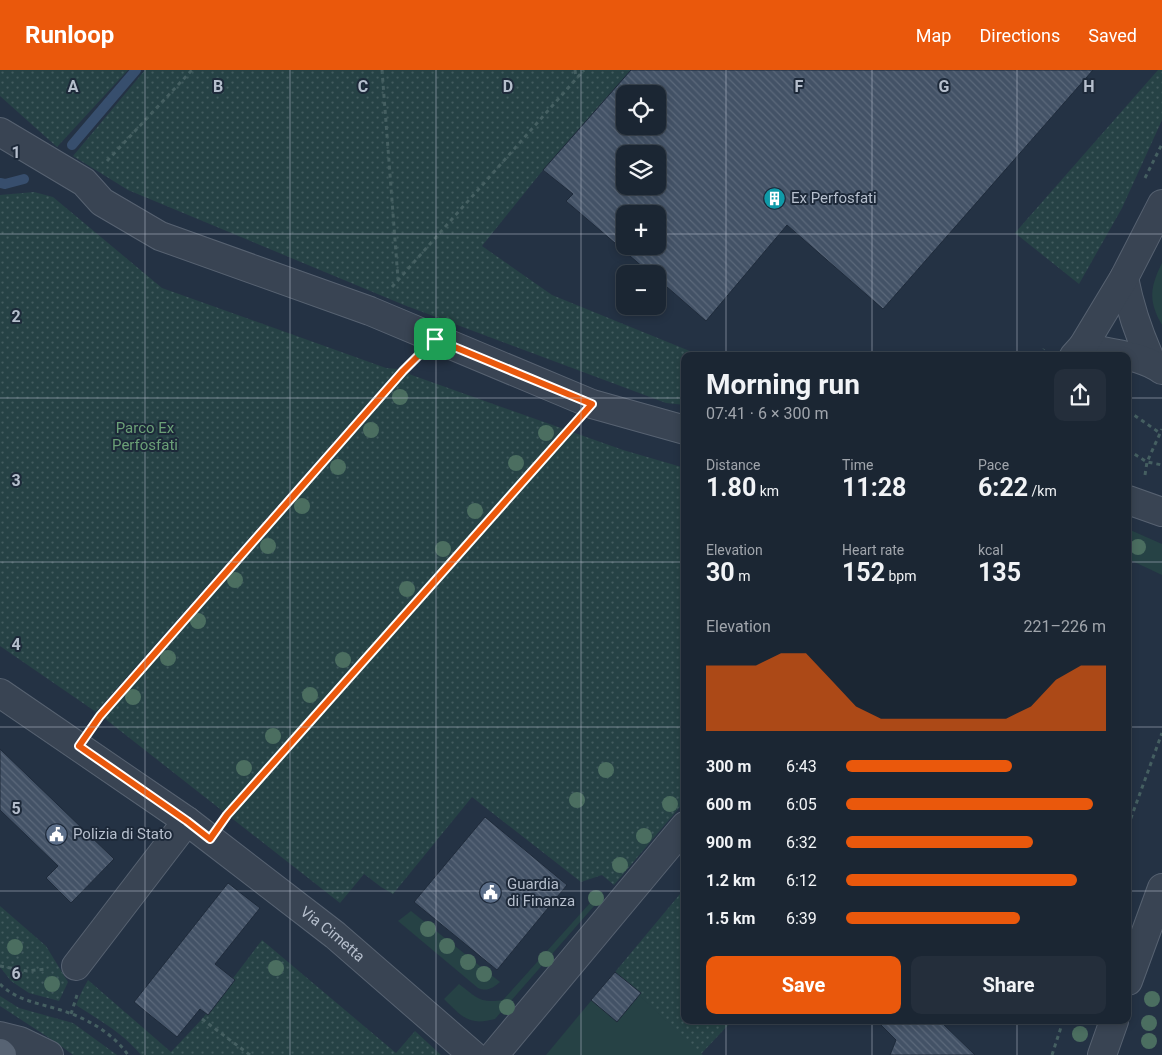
<!DOCTYPE html>
<html lang="en">
<head>
<meta charset="utf-8">
<style>
  body { margin:0; font-family:Roboto,sans-serif; background:#242e3b; color:#f1f3f6; height:100vh; display:flex; flex-direction:column; font-size:19px; white-space:nowrap }
  * { box-sizing:border-box; margin:0 }
  p { font-size:16px; color:#a0a5ac }
  .icon { flex:none; width:28px; height:28px; fill:none; stroke:currentColor; stroke-width:2; stroke-linecap:round; stroke-linejoin:round }
  .map { position:relative; flex:1; overflow:hidden }
  .details { position:absolute; left:681px; top:282px; width:450px; height:672px; display:flex; flex-direction:column; background:#1b2633; border-radius:10px; box-shadow:0 2px 8px #0003,0 0 0 1px #39434e }
  .details>* { flex:none }
  .fabs { position:absolute; left:616px; top:15px; display:grid; gap:10px }
  .fabs a { display:grid; place-items:center; width:50px; height:50px; border-radius:10px; background:#1b2633; box-shadow:0 2px 8px #0003,0 0 0 1px #39434e; font-size:25px }
  .pin { position:absolute; display:grid; place-items:center; width:42px; height:42px; color:#fff; margin:-21px; border-radius:10px; box-shadow:0 2px 8px #0006 }
  .round { display:grid; place-items:center; flex:none; width:52px; height:52px; border-radius:10px; background:#242e3b }
  .headline { display:flex; align-items:center; justify-content:space-between; height:85px; padding:0 25px }
  h1 { font-size:28px; font-weight:700; line-height:38px }
  .metrics { display:grid; grid-template-columns:repeat(3,1fr); gap:8px; height:85px; padding:5px 25px }
  .metrics div { display:grid; align-content:center }
  .metrics b { font-size:25px; font-weight:700 }
  .metrics small { font-size:14px; font-weight:400 }
  .metrics p { font-size:14px }
  .chart { height:140px; padding:10px 25px }
  .chart p { display:flex; justify-content:space-between }
  .chart svg { width:100%; height:90px; margin-top:5px; fill:#ea580c; opacity:.7 }
  .cta { display:flex; gap:10px; margin-top:auto; padding:10px 25px }
  .cta a { flex:1; height:58px; border-radius:10px; background:#ea580c; color:#fff; font-size:20px; font-weight:700; line-height:58px; text-align:center }
  .cta a+a { background:#242e3b; color:#f1f3f6 }
  ul { padding:0 25px; list-style:none; font-size:16px }
  li { display:grid; grid-template-columns:80px 60px 1fr; align-items:center; height:38px }
  li i { height:12px; border-radius:6px; background:#ea580c }
  header { display:flex; align-items:center; gap:30px; box-sizing:border-box; height:70px; padding:0 25px; background:#ea580c; color:#fff }
  header strong { font-size:24px }
  nav { display:flex; gap:28px; margin-inline-start:auto; font-size:18px }
  .map>svg:first-child { display:block }
</style>
</head>
<body>
<header>
<strong>Runloop</strong>
<nav><a>Map</a><a>Directions</a><a>Saved</a></nav>
</header>
<div class="map">
<svg width="1162" height="985" viewBox="0 0 1162 985">
  <defs>
    <pattern id="park-dots" width="8" height="8" patternUnits="userSpaceOnUse" patternTransform="scale(1.25)"><rect width="8" height="8" fill="#264245"/><path d="M2 2h.1M6 6h.1" fill="none" stroke="#435c5f" stroke-width="1.8" stroke-linecap="round"/></pattern>
    <pattern id="building-back-hatch" width="6" height="6" patternUnits="userSpaceOnUse" patternTransform="scale(1.25)"><rect width="6" height="6" fill="#435266"/><path d="M-1 5l2 2M0 0l6 6M5-1l2 2" fill="none" stroke="#5c697b"/></pattern>
  </defs>
  <rect width="100%" height="100%" fill="#243244"/>
  <g fill="#264245">
    <path d="M1162,193V255C1148,231 1150,217 1162,193Z"/>
    <polygon points="1128,459 1162,474 1162,505 1128,489"/>
    <path d="M598,824L602,827L495,949C469,956 462,947 444,929L459,914C476,927 480,934 503,930Z"/>
    <path d="M411,841L500,912C493,918 487,922 478,918L398,851Z"/>
    <polygon points="615,902 703,985 546,985"/>
  </g>
  <g fill="url(#park-dots)">
    <polygon points="0,0 128,0 57,77 0,26"/>
    <polygon points="145,0 631,0 543,100 482,176 552,225 702,286 685,286 685,335 666,333 404,235 128,120 73,86"/>
    <polygon points="1158,0 1162,0 1162,50 1122,138 1079,214 1015,163"/>
    <polygon points="34,122 53,127 162,218 386,298 398,299 96,642 0,576 0,125"/>
    <polygon points="406,303 623,380 685,398 685,731 614,815 602,805 581,812 472,727 393,824 381,817 364,804 340,833 104,648"/>
    <polygon points="685,818 685,951 732,951 701,984 615,902"/>
    <polygon points="0,836 46,876 68,912 59,931 29,923 11,911 0,897"/>
    <path d="M262,870L396,983L415,961L441,985H141C123,963 99,950 76,935L82,921L88,910L171,982L202,949Z"/>
    <polygon points="0,926 19,938 73,953 117,985 73,985 57,973 0,936"/>
  </g>
  <g fill="none" stroke-linecap="round" stroke-linejoin="round">
    <g stroke="#374e6d" stroke-width="10">
      <polyline points="72,75 136,0"/>
      <polyline points="0,113 5,114 24,109"/>
    </g>
  </g>
  <g fill="url(#building-back-hatch)" stroke="#1f2b3b" fill-rule="evenodd">
    <path d="M631,0H1093L883,239L787,155L706,251L658,209V204H651L566,131L573,124L543,100ZM625,24H658V56H625ZM625,84H658V116H625ZM625,144H658V176H625Z"/>
    <polygon points="0,679 114,789 71,833 46,808 58,796 0,740"/>
    <polygon points="485,747 567,815 497,900 414,832"/>
    <polygon points="228,813 260,838 215,894 235,910 208,945 200,939 177,967 134,932"/>
    <polygon points="615,902 641,923 617,952 591,930"/>
    <polygon points="877,951 940,951 975,985 890,985 896,970"/>
  </g>
  <g fill="none" stroke-linecap="round" stroke-linejoin="round">
    <defs>
      <g id="minor">
        <polyline points="0,62 84,112 102,132 160,166 370,241 592,334 685,360"/>
        <path d="M1124,208C1130,238 1139,265 1152,293"/>
        <path d="M1083,276C1109,285 1138,283 1162,300"/>
        <polyline points="1074,286 1083,276 1124,208 1162,134"/>
        <polyline points="1128,430 1162,442"/>
        <path id="s1" d="M0,623L187,751L335,865L473,985"/>
        <polyline points="76,896 187,751"/>
        <polyline points="1128,911 1162,818"/>
        <polyline points="0,966 20,971 49,985"/>
        <polyline points="494,985 685,756"/>
        <polyline points="1102,985 1114,951"/>
      </g>
      <polyline id="major" points="0,983 2,985"/>
    </defs>
    <use href="#minor" stroke="#576271" stroke-width="30"/>
    <use href="#major" stroke="#424d5d" stroke-width="30"/>
    <g stroke="#455f61" stroke-width="3" stroke-dasharray="4 4" stroke-linecap="butt">
      <polyline points="382,0 398,209"/>
      <polyline points="575,0 576,8"/>
      <polyline points="107,91 192,0"/>
      <polyline points="1145,108 1162,74"/>
      <polyline points="392,217 584,0"/>
      <polyline points="1039,286 1044,279"/>
      <polyline points="1128,341 1160,363"/>
      <polyline points="1128,380 1147,392 1162,395"/>
      <polyline points="1145,405 1147,392 1162,359"/>
      <polyline points="95,651 412,292"/>
      <polyline points="227,745 572,357"/>
      <polyline points="1128,756 1162,663"/>
      <polyline points="0,896 27,901 46,899"/>
      <path d="M0,914C19,933 47,934 72,944C93,952 115,966 128,985"/>
      <polyline points="71,944 77,925"/>
      <polyline points="202,949 250,985"/>
      <polyline points="1052,985 1063,951"/>
    </g>
    <use href="#minor" stroke="#394453" stroke-width="28"/>
    <use href="#major" stroke="#576373" stroke-width="28"/>
  </g>
  <g fill="#4b6e60">
    <circle cx="400" cy="327" r="8"/>
    <circle cx="371" cy="360" r="8"/>
    <circle cx="546" cy="363" r="8"/>
    <circle cx="516" cy="393" r="8"/>
    <circle cx="338" cy="397" r="8"/>
    <circle cx="302" cy="436" r="8"/>
    <circle cx="475" cy="441" r="8"/>
    <circle cx="268" cy="476" r="8"/>
    <circle cx="1138" cy="477" r="8"/>
    <circle cx="443" cy="479" r="8"/>
    <circle cx="235" cy="510" r="8"/>
    <circle cx="407" cy="519" r="8"/>
    <circle cx="198" cy="551" r="8"/>
    <circle cx="168" cy="588" r="8"/>
    <circle cx="343" cy="590" r="8"/>
    <circle cx="310" cy="625" r="8"/>
    <circle cx="133" cy="627" r="8"/>
    <circle cx="273" cy="666" r="8"/>
    <circle cx="244" cy="698" r="8"/>
    <circle cx="606" cy="700" r="8"/>
    <circle cx="577" cy="730" r="8"/>
    <circle cx="670" cy="734" r="8"/>
    <circle cx="644" cy="766" r="8"/>
    <circle cx="620" cy="795" r="8"/>
    <circle cx="596" cy="828" r="8"/>
    <circle cx="428" cy="859" r="8"/>
    <circle cx="447" cy="876" r="8"/>
    <circle cx="15" cy="877" r="8"/>
    <circle cx="546" cy="889" r="8"/>
    <circle cx="468" cy="892" r="8"/>
    <circle cx="276" cy="898" r="8"/>
    <circle cx="484" cy="904" r="8"/>
    <circle cx="52" cy="914" r="8"/>
    <circle cx="1152" cy="929" r="8"/>
    <circle cx="507" cy="937" r="8"/>
    <circle cx="1149" cy="953" r="8"/>
    <circle cx="1080" cy="964" r="8"/>
    <circle cx="1149" cy="971" r="8"/>
  </g>
  <g fill="none" stroke-linecap="round" stroke-linejoin="round">
    <defs>
      <polygon id="route" points="435,269 592,334 227,745 210,769 187,751 79,676 100,646 403,301"/>
    </defs>
    <use href="#route" stroke="#fff" stroke-width="10"/>
    <use href="#route" stroke="#ea580c" stroke-width="6"/>
  </g>
  <path fill="none" stroke="#b6bfcd" stroke-width="1" stroke-opacity="0.55" d="M145,0V985M290,0V985M436,0V985M581,0V985M726,0V286M872,0V286M1017,0V286M0,164H625M658,164H1162M0,328H685M1128,328H1162M0,492H685M1128,492H1162M0,657H685M1128,657H1162M0,821H685M1128,821H1162M726,951V985M872,951V985M1017,951V985"/>
  <defs>
    <symbol id="building-disc" viewBox="-11 -11 22 22"><circle r="9.5" fill="#0f9aa8" stroke="#1d2939"/><path d="M-4-6H4V6H1V3H-1V6H-4ZM-2.5-4.3h1.7v1.8h-1.7ZM.8-4.3h1.7v1.8H.8ZM-2.5-1h1.7V.8h-1.7ZM.8-1h1.7V.8H.8Z" fill="#fff"/></symbol>
    <symbol id="civic-disc" viewBox="-11 -11 22 22"><circle r="9.5" fill="#5c6f8a" stroke="#1d2939"/><path d="M-.6-6.5H3V-4.5H.6V-3L4-1V1h2V6H-6V1h2V-1L-.6-3ZM-1.2 2.5V6h2.4V2.5Z" fill="#fff"/></symbol>
  </defs>
  <g fill-rule="evenodd">
    <use href="#building-disc" x="762" y="116" width="25" height="25"/>
    <use href="#civic-disc" x="44" y="752" width="25" height="25"/>
    <use href="#civic-disc" x="478" y="810" width="25" height="25"/>
  </g>
  <g text-anchor="middle" stroke-width="4" stroke-linejoin="round" paint-order="stroke">
    <g font-size="15" fill="#b6bfcd" stroke="#1d2939" text-anchor="start">
      <text x="791" y="133">Ex Perfosfati</text>
      <text x="73" y="769">Polizia di Stato</text>
      <text x="507" y="819">Guardia<tspan x="507" dy="17">di Finanza</tspan></text>
    </g>
    <g font-size="15" fill="#6ba077" stroke="#1d2939">
      <text x="145" y="363">Parco Ex<tspan x="145" dy="17">Perfosfati</tspan></text>
    </g>
    <g font-size="15" fill="#b6bfcd" stroke="#1d2939">
      <text dy="5" stroke="none"><textPath href="#s1" startOffset="411">Via Cimetta</textPath></text>
    </g>
  </g>
  <g font-size="16" text-anchor="middle" font-weight="bold" fill="#b6bfcd" stroke="#1d2939" stroke-width="4" stroke-linejoin="round" paint-order="stroke">
    <text x="73" y="22">A</text>
    <text x="218" y="22">B</text>
    <text x="363" y="22">C</text>
    <text x="508" y="22">D</text>
    <text x="799" y="22">F</text>
    <text x="944" y="22">G</text>
    <text x="1089" y="22">H</text>
    <text x="16" y="88">1</text>
    <text x="16" y="252">2</text>
    <text x="16" y="416">3</text>
    <text x="16" y="580">4</text>
    <text x="16" y="744">5</text>
    <text x="16" y="909">6</text>
  </g>
</svg>
<div class="fabs">
<a><svg class="icon" aria-label="locate" viewBox="0 0 24 24"><circle cx="12" cy="12" r="6"/><path d="M12 2v4M12 18v4M2 12h4M18 12h4"/></svg></a>
<a><svg class="icon" aria-label="layers" viewBox="0 0 24 24"><path d="M12 4l9 5-9 5-9-5zM3 14l9 5 9-5"/></svg></a>
<a>+</a>
<a>−</a>
</div>
<div class="pin" style="left:435px;top:269px;background:#1e9e55"><svg class="icon" aria-label="arrive" viewBox="0 0 24 24"><path d="M6 21V4h12l-3 4 3 4H6"/></svg></div>
<section class="details">
<div class="headline"><div><h1>Morning run</h1><p>07:41 · 6 × 300 m</p></div><a class="round"><svg class="icon" aria-label="share" viewBox="0 0 24 24"><path d="M12 15V3M7 8l5-5 5 5M5 13v7h14v-7"/></svg></a></div>
<div class="metrics">
<div><p>Distance</p><b>1.80<small> km</small></b></div>
<div><p>Time</p><b>11:28</b></div>
<div><p>Pace</p><b>6:22<small> /km</small></b></div>
</div>
<div class="metrics">
<div><p>Elevation</p><b>30<small> m</small></b></div>
<div><p>Heart rate</p><b>152<small> bpm</small></b></div>
<div><p>kcal</p><b>135</b></div>
</div>
<div class="chart"><p><span>Elevation</span>221–226 m</p>
<svg viewBox="0 0 160 44" preserveAspectRatio="none"><path d="M0 44V12L10 12L20 12L30 6L40 6L50 19L60 32L70 38L80 38L90 38L100 38L110 38L120 38L130 32L140 19L150 12L160 12V44z"/></svg>
</div>
<ul>
<li><b>300 m</b>6:43<i style="width:64%"></i></li>
<li><b>600 m</b>6:05<i style="width:95%"></i></li>
<li><b>900 m</b>6:32<i style="width:72%"></i></li>
<li><b>1.2 km</b>6:12<i style="width:89%"></i></li>
<li><b>1.5 km</b>6:39<i style="width:67%"></i></li>
</ul>
<div class="cta"><a>Save</a><a>Share</a></div>
</section>
</div>
</body>
</html>
